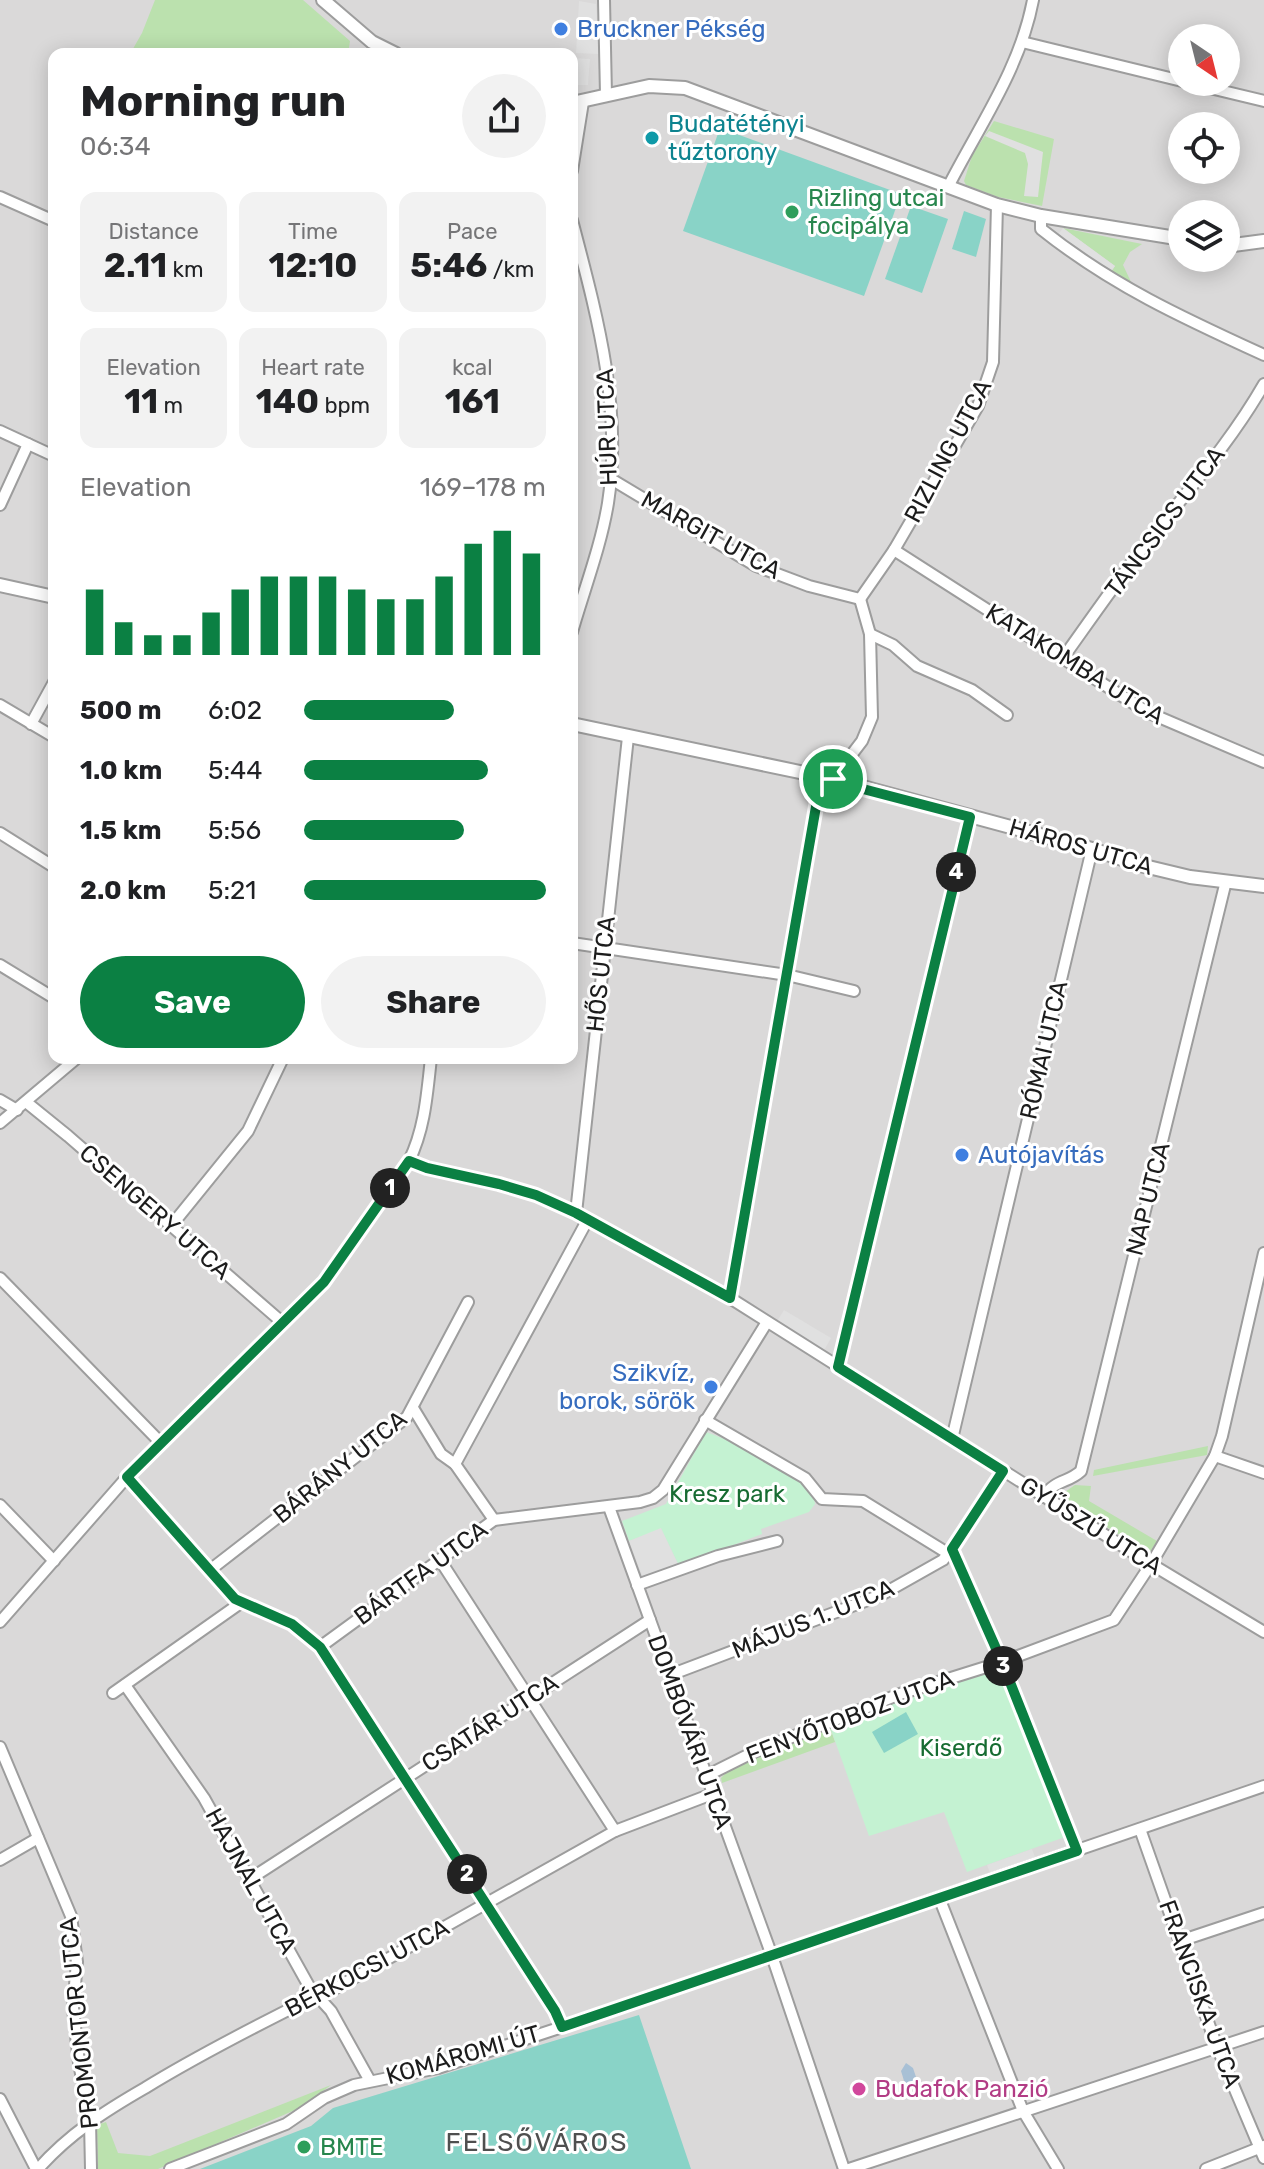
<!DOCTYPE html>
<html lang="en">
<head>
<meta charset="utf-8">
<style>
  body { margin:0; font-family:Rubik,sans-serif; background:#f2f2f2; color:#202124; height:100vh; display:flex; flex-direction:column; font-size:30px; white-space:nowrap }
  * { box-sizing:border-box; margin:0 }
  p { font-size:26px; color:#757577 }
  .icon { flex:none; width:44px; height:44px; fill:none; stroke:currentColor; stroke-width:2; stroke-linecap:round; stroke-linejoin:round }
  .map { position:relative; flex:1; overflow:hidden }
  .sheet { position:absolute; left:48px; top:48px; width:530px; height:1016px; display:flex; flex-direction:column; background:#fff; border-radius:16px; box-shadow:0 4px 20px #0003 }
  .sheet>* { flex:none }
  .needle { width:52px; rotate:145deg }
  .tools { position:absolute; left:1168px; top:24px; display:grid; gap:16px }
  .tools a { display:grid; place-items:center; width:72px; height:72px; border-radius:50%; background:#fff; box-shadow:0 4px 20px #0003; font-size:40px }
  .pin { position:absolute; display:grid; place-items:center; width:68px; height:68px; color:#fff; margin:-34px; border:4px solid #fff; border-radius:50%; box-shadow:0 2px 8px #0007 }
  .km { position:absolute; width:40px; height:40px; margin:-20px; border-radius:50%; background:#222; color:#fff; font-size:22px; line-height:40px; text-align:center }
  .round { display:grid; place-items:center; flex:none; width:84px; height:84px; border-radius:42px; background:#f2f2f2 }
  .headline { display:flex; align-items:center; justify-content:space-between; height:136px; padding:0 32px }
  h1 { font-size:44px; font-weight:700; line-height:60px }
  .stats { display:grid; grid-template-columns:repeat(3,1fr); gap:12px; height:136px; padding:8px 32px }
  .stats div { display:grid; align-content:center; border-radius:16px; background:#f2f2f2; text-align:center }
  .stats b { font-size:34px; font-weight:700 }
  .stats small { font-size:22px; font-weight:400 }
  .stats p { font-size:22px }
  .chart { height:224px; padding:16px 32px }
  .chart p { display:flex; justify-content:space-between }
  .chart svg { width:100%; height:144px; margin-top:8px; stroke:#0b8043; stroke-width:6 }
  .button { display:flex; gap:16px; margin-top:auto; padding:16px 32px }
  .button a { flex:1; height:92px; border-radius:48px; background:#0b8043; color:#fff; font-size:32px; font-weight:700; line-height:92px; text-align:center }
  .button a+a { background:#f2f2f2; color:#202124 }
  ul { padding:0 32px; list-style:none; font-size:26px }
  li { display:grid; grid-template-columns:128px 96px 1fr; align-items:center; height:60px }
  li i { height:20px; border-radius:10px; background:#0b8043 }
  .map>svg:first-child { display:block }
</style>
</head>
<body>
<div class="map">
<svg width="1264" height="2169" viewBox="0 0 1264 2169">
  <rect width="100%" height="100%" fill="#ecebe3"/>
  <path fill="#dad9d9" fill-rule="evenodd" d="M0,0H1264V2169H0ZM1182,38H1226V82H1182ZM54,54H572V1058H54ZM1182,126H1226V170H1182ZM1182,214H1226V258H1182Z"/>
  <g fill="#bbe1ae">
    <polygon points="155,0 303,0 350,41 348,54 130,54 142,33"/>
    <polygon points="994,121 1054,139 1042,206 998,197 966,185 964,181 972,156"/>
    <polygon points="1063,228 1142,244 1130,252 1123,265 1132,284 1111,272 1115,266"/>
    <polygon points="1208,1446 1207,1455 1093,1476 1094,1470"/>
    <polygon points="1075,1485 1091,1486 1089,1501 1157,1541 1149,1553 1063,1500 1062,1494"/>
    <path d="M830,1727L835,1742L722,1783L721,1778C744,1753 798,1740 830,1727Z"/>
    <polygon points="331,2085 302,2107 158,2169 98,2169 97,2125 106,2122 118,2153 150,2156"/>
  </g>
  <g fill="#c4f2d2">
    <path d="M706,1432C730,1440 814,1477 815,1504L809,1512L761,1529L762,1534L679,1566L661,1529L629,1541L622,1521L666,1504Z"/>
    <polygon points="994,1670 1001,1671 1065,1837 967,1872 944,1812 869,1836 830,1727 901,1699"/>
  </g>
  <g fill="#89d3c7">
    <polygon points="720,128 901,194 864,296 683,231"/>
    <polygon points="911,206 948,219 922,293 885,279"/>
    <polygon points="964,211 986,219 976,257 952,249"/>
    <polygon points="906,1712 918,1734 884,1753 872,1732"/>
    <polygon points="639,2015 691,2169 200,2169 311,2126 333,2108"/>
  </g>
  <g fill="#e0e0e0">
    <polygon points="579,1 596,4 599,54 576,53"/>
    <polygon points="572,58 590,59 588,85 573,85"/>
    <polygon points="989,131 1043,152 1038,197 1024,196 1028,164 1025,153 985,136"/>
    <polygon points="1063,228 1115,266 1107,277 1054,240"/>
    <polygon points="784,1310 831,1338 821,1356 774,1326"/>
    <polygon points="661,1528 679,1566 643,1578 629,1541"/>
    <polygon points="1032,1849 1038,1865 993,1881 987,1865"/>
  </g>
  <polygon fill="#a8c0d5" points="906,2063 913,2068 917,2080 912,2088 905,2084 901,2071"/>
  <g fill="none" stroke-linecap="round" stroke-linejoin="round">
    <defs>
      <g id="minor">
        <polyline points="604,0 606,95"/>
        <polyline points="1022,42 1182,81"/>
        <polyline points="1185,82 1264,101"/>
        <polyline points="572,171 583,102"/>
        <path d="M948,187C979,126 1020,69 1033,0"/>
        <polyline points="0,197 54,221"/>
        <path d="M1041,216V229C1111,285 1183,318 1264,355"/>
        <path d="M572,220C596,312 623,407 608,503C601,546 584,590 572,632"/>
        <polyline points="0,431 54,456"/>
        <polyline points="611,479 756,566 809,586 860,599"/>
        <polyline points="0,505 28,444"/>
        <polyline points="894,550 1147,712 1264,762"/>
        <polyline points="860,599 894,550 978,406 993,362 997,205"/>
        <polyline points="870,634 893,645 917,666 972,690 1007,715"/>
        <path d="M1063,658C1088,623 1113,587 1139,553C1182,497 1229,445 1264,384"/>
        <polyline points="0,705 54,737"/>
        <polyline points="31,724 54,682"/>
        <polyline points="833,779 862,741 872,717 870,634 860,599"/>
        <polyline points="0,833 54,867"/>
        <polyline points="572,943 787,975 854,991"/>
        <polyline points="0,965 54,998"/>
        <polyline points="0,1100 17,1110"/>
        <polyline points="26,1102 68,1136 283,1323"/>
        <polyline points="0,1123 77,1058"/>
        <polyline points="409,1161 427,1168 499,1184 536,1195 576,1213 730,1298 1151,1564 1264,1632"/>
        <polyline points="576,1213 628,737"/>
        <polyline points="171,1226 248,1131 283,1058"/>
        <polyline points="0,1278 161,1443"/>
        <polyline points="730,1298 821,778"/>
        <polyline points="838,1367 970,817"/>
        <polyline points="413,1408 441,1454 455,1464 494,1520"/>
        <polyline points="705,1420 805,1478 822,1499 863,1501 949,1554"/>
        <polyline points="952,1439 1092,849"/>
        <polyline points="1215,1456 1264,1473"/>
        <polyline points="455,1464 588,1219"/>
        <polyline points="127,1477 235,1599 292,1624 320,1647 555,2011 562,2027"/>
        <path d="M1043,1497C1056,1479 1068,1483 1081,1471L1226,881"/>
        <polyline points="0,1505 54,1561"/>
        <polyline points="609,1507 772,1956 844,2169"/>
        <polyline points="952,1549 1002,1662 1077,1851"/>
        <polyline points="440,1560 615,1831"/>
        <polyline points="210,1570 407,1417 468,1302"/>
        <polyline points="637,1585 718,1556 777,1541"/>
        <path d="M0,1622L127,1477L324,1282L409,1161C425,1128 427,1094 431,1058"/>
        <polyline points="320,1647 494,1520 640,1502 653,1498 663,1490 767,1322"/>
        <polyline points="670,1675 881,1595 943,1560 952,1549 1003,1471"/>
        <polyline points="125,1685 204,1798 310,1988 331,2011 370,2081"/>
        <polyline points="113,1693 242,1602"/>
        <polyline points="0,1747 71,1916 77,1962 73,2008 79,2063 90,2121 91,2169"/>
        <polyline points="706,1776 754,1752 900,1694 1002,1662 1114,1620 1151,1564 1215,1456 1222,1436 1264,1253"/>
        <polyline points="1140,1829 1217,2047 1264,2158"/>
        <polyline points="0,1860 38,1838"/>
        <polyline points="250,1879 650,1620"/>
        <polyline points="940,1900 1023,2111 1058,2169"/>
        <polyline points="1180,1941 1264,1913"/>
        <polyline points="0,2099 36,2169"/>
        <path d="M38,2169C69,2134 105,2111 145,2088C197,2056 252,2028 306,2001L327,1993L615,1831L712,1794"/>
        <polyline points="170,2169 286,2124 324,2098 354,2085 438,2068 562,2027 1264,1786"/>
        <polyline points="849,2169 1264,2032"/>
        <polyline points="1206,2169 1264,2146"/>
      </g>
      <g id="tertiary">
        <polyline points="323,0 372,42 396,54"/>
        <polyline points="572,103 649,86 685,88 997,205 1041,216 1182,239"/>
        <polyline points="1226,246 1264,241"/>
        <polyline points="0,585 54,597"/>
        <polyline points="572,724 833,779 1092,849 1140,865 1190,877 1264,886"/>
      </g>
    </defs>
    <use href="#minor" stroke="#9d9d9d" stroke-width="14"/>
    <use href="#tertiary" stroke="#9d9d9d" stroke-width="16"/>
    <use href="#minor" stroke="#fff" stroke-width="10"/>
    <use href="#tertiary" stroke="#fff" stroke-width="12"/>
  </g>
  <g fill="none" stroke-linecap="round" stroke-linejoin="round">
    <defs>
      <polygon id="route" points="821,778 970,817 838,1367 1003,1471 952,1549 1002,1662 1077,1851 562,2027 555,2011 320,1647 292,1624 235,1599 127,1477 324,1282 409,1161 427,1168 499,1184 536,1195 576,1213 730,1298"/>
    </defs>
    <use href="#route" stroke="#fff" stroke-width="16"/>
    <use href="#route" stroke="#0b8043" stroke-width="10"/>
  </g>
  <g fill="#3f7fe0" stroke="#fff" stroke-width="3">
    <circle cx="561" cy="29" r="8"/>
    <circle cx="962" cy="1155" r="8"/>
    <circle cx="711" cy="1387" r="8"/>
  </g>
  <circle fill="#0f9aa8" stroke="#fff" stroke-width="3" cx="652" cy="138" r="8"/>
  <g fill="#2e9e5b" stroke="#fff" stroke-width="3">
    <circle cx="792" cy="212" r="8"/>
    <circle cx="304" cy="2147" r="8"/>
  </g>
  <circle fill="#d1479c" stroke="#fff" stroke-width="3" cx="859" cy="2089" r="8"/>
  <g text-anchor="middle" stroke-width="6" stroke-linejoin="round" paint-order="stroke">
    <g font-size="24" fill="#366cbe" stroke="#fff" text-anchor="start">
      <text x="577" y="37">Bruckner Pékség</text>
      <text x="978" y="1163">Autójavítás</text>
      <text x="695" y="1381" text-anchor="end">Szikvíz,<tspan x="695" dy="28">borok, sörök</tspan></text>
    </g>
    <g font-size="24" fill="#0d838f" stroke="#fff" text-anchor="start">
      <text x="668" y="132">Budatétényi<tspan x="668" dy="28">tűztorony</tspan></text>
    </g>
    <g font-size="24" fill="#27864d" stroke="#fff" text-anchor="start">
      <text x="808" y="206">Rizling utcai<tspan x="808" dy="28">focipálya</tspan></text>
      <text x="320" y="2155">BMTE</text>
    </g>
    <g font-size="24" fill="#1c1c1c" stroke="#fff">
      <text transform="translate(607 427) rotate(-92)" y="8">HÚR UTCA</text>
      <text transform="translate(948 451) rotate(-62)" y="8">RIZLING UTCA</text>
      <text transform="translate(1165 522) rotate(-53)" y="8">TÁNCSICS UTCA</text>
      <text transform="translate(711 535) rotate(29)" y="8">MARGIT UTCA</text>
      <text transform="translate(1075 664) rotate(32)" y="8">KATAKOMBA UTCA</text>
      <text transform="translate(1081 847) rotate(16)" y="8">HÁROS UTCA</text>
      <text transform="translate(601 974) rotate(-84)" y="8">HŐS UTCA</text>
      <text transform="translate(1044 1050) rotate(-77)" y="8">RÓMAI UTCA</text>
      <text transform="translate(1148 1199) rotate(-76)" y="8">NAP UTCA</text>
      <text transform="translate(155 1212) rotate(41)" y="8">CSENGERY UTCA</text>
      <text transform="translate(340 1467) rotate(-39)" y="8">BÁRÁNY UTCA</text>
      <text transform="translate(1091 1526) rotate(32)" y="8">GYŰSZŰ UTCA</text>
      <text transform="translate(421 1573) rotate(-36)" y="8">BÁRTFA UTCA</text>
      <text transform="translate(813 1619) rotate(-22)" y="8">MÁJUS 1. UTCA</text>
      <text transform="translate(850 1717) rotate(-21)" y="8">FENYŐTOBOZ UTCA</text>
      <text transform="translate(490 1723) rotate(-33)" y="8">CSATÁR UTCA</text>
      <text transform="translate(690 1732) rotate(70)" y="8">DOMBÓVÁRI UTCA</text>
      <text transform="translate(251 1881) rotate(61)" y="8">HAJNAL UTCA</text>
      <text transform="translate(367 1968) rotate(-28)" y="8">BÉRKOCSI UTCA</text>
      <text transform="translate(1200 1994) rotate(70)" y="8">FRANCISKA UTCA</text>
      <text transform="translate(79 2023) rotate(-96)" y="8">PROMONTOR UTCA</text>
      <text transform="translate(463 2055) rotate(-16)" y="8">KOMÁROMI ÚT</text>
    </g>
    <g font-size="24" fill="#176c32" stroke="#fff">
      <text x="727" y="1502">Kresz park</text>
      <text x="961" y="1756">Kiserdő</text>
    </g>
    <g font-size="24" fill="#b23c85" stroke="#fff" text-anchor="start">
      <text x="875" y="2097">Budafok Panzió</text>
    </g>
    <g font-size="26" letter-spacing="2" fill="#4f4f4f" stroke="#fff">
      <text x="537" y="2151">FELSŐVÁROS</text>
    </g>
  </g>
</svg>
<div class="tools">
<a><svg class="needle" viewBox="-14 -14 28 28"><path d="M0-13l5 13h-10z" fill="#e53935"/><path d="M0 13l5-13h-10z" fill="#757577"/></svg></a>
<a><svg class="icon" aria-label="locate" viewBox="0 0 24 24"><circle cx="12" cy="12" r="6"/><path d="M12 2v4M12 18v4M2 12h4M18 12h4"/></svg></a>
<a><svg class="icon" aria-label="layers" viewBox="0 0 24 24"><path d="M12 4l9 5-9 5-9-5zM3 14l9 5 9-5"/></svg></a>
</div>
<div class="pin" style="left:833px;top:779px;background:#1e9e55"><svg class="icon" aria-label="arrive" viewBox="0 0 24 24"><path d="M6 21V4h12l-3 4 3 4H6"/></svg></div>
<b class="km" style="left:390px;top:1188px">1</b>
<b class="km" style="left:467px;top:1874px">2</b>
<b class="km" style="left:1003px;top:1666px">3</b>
<b class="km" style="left:956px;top:872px">4</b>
<section class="sheet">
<div class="headline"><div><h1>Morning run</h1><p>06:34</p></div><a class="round"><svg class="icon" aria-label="share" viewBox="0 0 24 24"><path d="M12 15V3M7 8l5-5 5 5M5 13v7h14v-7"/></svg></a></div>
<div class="stats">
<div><p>Distance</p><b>2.11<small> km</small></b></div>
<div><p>Time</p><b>12:10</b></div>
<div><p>Pace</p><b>5:46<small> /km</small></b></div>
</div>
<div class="stats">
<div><p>Elevation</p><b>11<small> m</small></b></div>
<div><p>Heart rate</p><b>140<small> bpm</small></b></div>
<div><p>kcal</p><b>161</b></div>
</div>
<div class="chart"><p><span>Elevation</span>169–178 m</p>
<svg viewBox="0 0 160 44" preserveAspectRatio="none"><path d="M5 44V24M15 44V34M25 44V38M35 44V38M45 44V31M55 44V24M65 44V20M75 44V20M85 44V20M95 44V24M105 44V27M115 44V27M125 44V20M135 44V10M145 44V6M155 44V13"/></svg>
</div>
<ul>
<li><b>500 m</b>6:02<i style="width:62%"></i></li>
<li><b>1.0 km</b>5:44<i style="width:76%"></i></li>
<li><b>1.5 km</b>5:56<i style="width:66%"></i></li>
<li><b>2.0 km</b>5:21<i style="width:100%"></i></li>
</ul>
<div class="button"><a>Save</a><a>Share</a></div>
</section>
</div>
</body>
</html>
